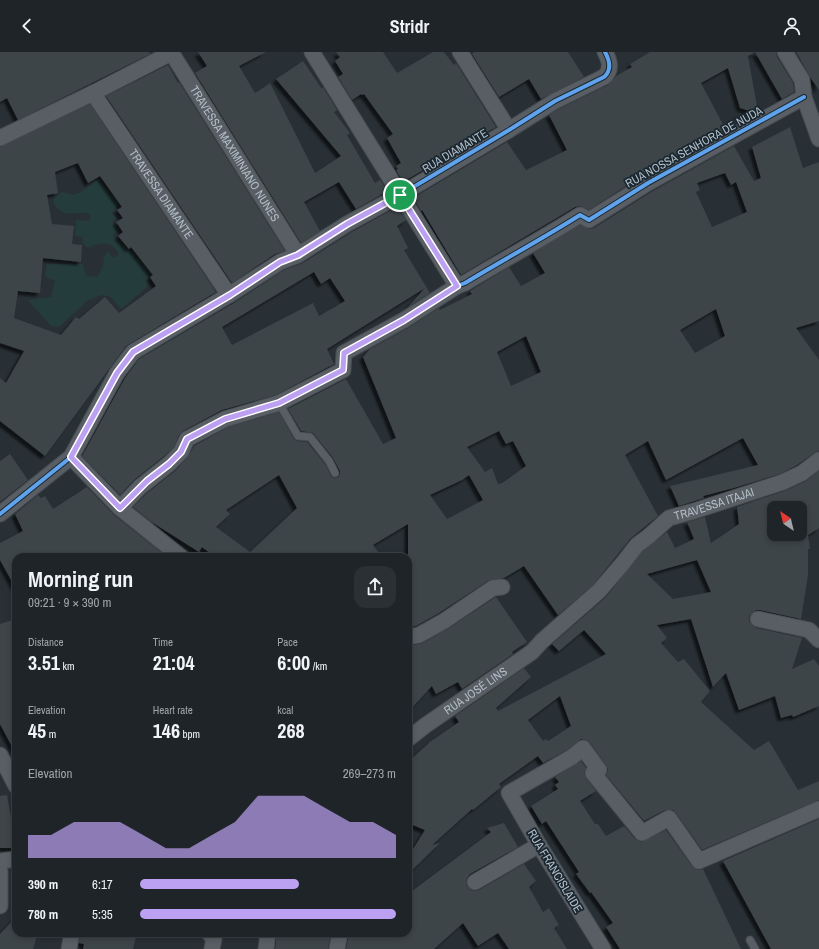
<!DOCTYPE html>
<html lang="en">
<head>
<meta charset="utf-8">
<style>
  body { margin:0; font-family:"Archivo Narrow",sans-serif; background:#2b3034; color:#f1f3f6; height:100vh; display:flex; flex-direction:column; font-size:15px; white-space:nowrap }
  * { box-sizing:border-box; margin:0 }
  p { font-size:13px; color:#a1a4a8 }
  .icon { flex:none; width:22px; height:22px; fill:none; stroke:currentColor; stroke-width:2; stroke-linecap:round; stroke-linejoin:round }
  .map { position:relative; flex:1; overflow:hidden }
  .panel { position:absolute; left:12px; top:501px; width:400px; height:384px; display:flex; flex-direction:column; background:#1e2428; border-radius:12px; box-shadow:0 2px 6px #0003,0 0 0 1px #3c4145 }
  .panel>* { flex:none }
  .needle { width:26px; rotate:325deg }
  .tools { position:absolute; left:767px; top:449px; display:grid; gap:8px }
  .tools a { display:grid; place-items:center; width:40px; height:40px; border-radius:8px; background:#1e2428; box-shadow:0 2px 6px #0003,0 0 0 1px #3c4145; font-size:20px }
  .pin { position:absolute; display:grid; place-items:center; width:34px; height:34px; color:#fff; margin:-17px; border:2px solid #fff; border-radius:50%; box-shadow:0 1px 4px #0007 }
  .round { display:grid; place-items:center; flex:none; width:42px; height:42px; border-radius:12px; background:#2b3034 }
  .overview { display:flex; align-items:center; justify-content:space-between; height:68px; padding:0 16px }
  h1 { font-size:22px; font-weight:700; line-height:30px }
  .stats { display:grid; grid-template-columns:repeat(3,1fr); gap:6px; height:68px; padding:4px 16px }
  .stats div { display:grid; align-content:center }
  .stats b { font-size:20px; font-weight:700 }
  .stats small { font-size:11px; font-weight:400 }
  .stats p { font-size:11px }
  .chart { height:112px; padding:8px 16px }
  .chart p { display:flex; justify-content:space-between }
  .chart svg { width:100%; height:72px; margin-top:4px; fill:#bca0f2; opacity:.7 }
  ul { padding:0 16px; list-style:none; font-size:13px }
  li { display:grid; grid-template-columns:64px 48px 1fr; align-items:center; height:30px }
  li i { height:10px; border-radius:5px; background:#bca0f2 }
  header { display:flex; justify-content:space-between; align-items:center; height:52px; padding:0 16px; background:#1e2428; font-size:18px; font-weight:700 }
  .map>svg:first-child { display:block }
</style>
</head>
<body>
<header><svg class="icon" aria-label="back" viewBox="0 0 24 24"><path d="M15 5l-7 7 7 7"/></svg>Stridr<svg class="icon" aria-label="person" viewBox="0 0 24 24"><circle cx="12" cy="8" r="4"/><path d="M4 21q1-7 8-7t8 7"/></svg></header>
<div class="map">
<svg width="819" height="897" viewBox="0 0 819 897">
  <defs>
    <filter id="shadow"><feDropShadow dx="-3.5" dy="3.5" stdDeviation="1" flood-color="#0009"/></filter>
  </defs>
  <rect width="100%" height="100%" fill="#283035"/>
  <path fill="#253c3c" d="M98,128L103,132L111,143L114,144L119,151L112,161L116,165L112,170L117,177L113,184L149,216L151,221L147,227L148,234L121,257L111,245L101,243L88,248L59,275L51,274L28,248L51,245L55,229L45,224L47,212H82L87,224L97,225L103,215L104,205L108,199L113,206L119,202C112,188 99,190 88,196L83,191L82,185L75,184L76,168L85,169L90,168V162C75,157 67,169 54,152V147L62,140L73,143L79,141Z"/>
  <g fill="#3d4449" fill-rule="evenodd" filter="url(#shadow)">
    <polygon points="0,0 149,0 150,2 18,68 7,46 0,50"/>
    <polygon points="198,0 266,0 239,14 255,41 270,31 315,121 341,104 276,27 303,9 322,37 323,35 337,58 334,60 350,81 347,83 375,131 380,128 388,139 356,157 339,130 304,150 320,179 301,191 195,21 207,14"/>
    <polygon points="336,0 383,0 397,21 433,0 444,0 454,13 456,11 496,75 403,130 396,118 398,117 396,114 401,111 387,86 393,82 364,42 362,43 361,42 352,48 338,25 343,22 335,9 340,5"/>
    <polygon points="474,0 568,0 584,25 541,47 529,27 499,45 472,2"/>
    <polygon points="650,0 776,0 777,5 793,31 794,40 782,47 755,0 748,4 758,60 756,61 740,56 728,16 701,31 726,78 643,123 589,158 580,154 575,155 461,223 422,158 421,159 413,146 507,90 526,118 567,98 549,63 559,57 608,33 616,24 632,15 630,12"/>
    <polygon points="796,0 819,0 819,38 810,25"/>
    <polygon points="168,13 178,31 179,30 285,199 275,202 232,231 106,44"/>
    <path d="M90,52L216,240L126,294L45,404L0,369V326L6,331L24,299L0,291V95ZM78,111L88,131L100,124L122,155L117,158L123,166L116,170L123,180L118,184L129,197L131,195L153,223L150,225L156,234L119,261L105,245L79,267L76,265L61,283L14,266L18,239L40,241L43,206L81,210L82,193L72,192L74,174L52,172L47,143L58,141L55,120Z"/>
    <path d="M790,75L803,116L819,110V269L796,276L819,308V399L814,401L797,413L780,422L734,436L703,444L704,446L679,454L670,434L758,413L743,386L666,428L648,389L625,403L658,464L630,487L593,533L558,563L524,514L504,526L488,529L439,561L416,574L408,576V472L373,493L382,505H215L202,495L199,500L150,469L133,455L146,442L175,419L187,406L194,394L228,375L279,360L294,387L297,389L307,390L325,412L331,424L334,426L338,425L340,422V419L333,406L313,381L301,379L288,357L346,327L383,392L396,386L363,305L370,297L408,276L439,256L440,258L472,242L470,239L509,215L521,234L545,221L533,201L580,173L589,177L594,176L653,139L734,94L754,129L761,126L752,95ZM725,121L731,133L736,130L747,160L712,175L696,140L700,138L697,131ZM716,257L725,284L695,301L680,278ZM526,284L541,320L511,334L497,300ZM499,379L506,392L513,389L526,414L502,431L498,432L492,416L485,420L467,395ZM279,423L297,456L250,500L216,475L230,462L226,458ZM469,423L483,448L447,467L430,443L462,428Z"/>
    <path d="M397,155L406,168L397,174L408,196L404,198L430,241L408,255L425,236L327,297L334,312L276,343L222,358L183,379L179,383L174,395L163,405L134,428L120,443L82,404L125,326L139,307L234,251L284,218L303,211L352,180ZM314,220L321,232L330,226L345,249L319,264L313,251L232,293L222,275Z"/>
    <polygon points="10,402 28,428 0,450 0,409"/>
    <path d="M819,419V476L808,483L810,497H808V523L801,567L760,558H756L752,561L749,565V569L752,573L756,576L802,586L792,617L814,607L819,614V654L793,665L792,663L781,666L775,644L739,658L726,621L713,635L691,567L657,573L667,586L661,591L678,610L684,607L710,639L701,650L754,698L769,689L798,738L819,729V748L702,798L676,761L673,758H665L644,769L606,723L608,718L606,713L590,691L586,688L581,687L567,698L543,711L538,704L499,732L501,735L473,758L472,757L432,793L440,791L408,822V805L425,778L408,771V710L430,690L459,670L455,664L524,616L531,625L496,656L498,659L606,602L584,578L559,599L552,592L605,546L643,499L667,480L675,496L694,487L687,470L705,465L711,491L739,472L737,455L787,438L806,429ZM774,456H800V482H774ZM697,508L711,540L673,547L647,522ZM560,644L571,674L548,689L546,687L543,689L528,668Z"/>
    <polygon points="87,435 114,463 167,505 16,505 16,537 0,508 0,491 23,479 15,462 38,443 41,446 45,444 53,457"/>
    <polygon points="496,545 527,590 512,600 513,602 462,637 458,630 436,642 432,634 408,660 408,594 423,591 449,576"/>
    <polygon points="16,567 16,702 0,672 0,572"/>
    <polygon points="581,709 586,716 584,721 586,726 596,739 580,749 595,772 598,772 606,784 624,774 635,787 642,790 666,778 692,814 698,818 703,817 741,897 620,897 606,875 613,871 591,840 590,841 576,822 579,820 546,769 542,772 531,754 558,737 555,733 559,730 555,725"/>
    <polygon points="7,743 16,796 0,796 0,744"/>
    <polygon points="819,767 819,897 771,897 723,809"/>
    <polygon points="504,771 518,795 470,822 467,826 466,830 467,834 471,838 475,839 479,838 524,812 536,829 529,835 543,860 549,856 559,873 554,876 567,897 509,897 498,881 478,894 463,871 434,897 346,897 349,881 408,881 408,842 491,780 487,776"/>
    <polygon points="16,865 16,881 38,881 33,897 0,897 0,882"/>
    <polygon points="80,881 137,881 133,897 83,897 84,892 79,891"/>
    <polygon points="277,881 331,881 328,897 275,897"/>
  </g>
  <g fill="none" stroke-linecap="round" stroke-linejoin="round">
    <defs>
      <g id="service">
        <polyline points="279,351 298,384 310,385 329,409 335,421"/>
        <polyline points="750,888 755,897"/>
      </g>
      <g id="minor">
        <path id="s1" d="M171,0L298,203"/>
        <polyline points="312,0 457,234"/>
        <polyline points="460,0 509,78"/>
        <polyline points="785,0 802,28 804,45 819,87"/>
        <path id="s2" d="M93,41L229,243"/>
        <polyline points="0,86 93,41 171,1"/>
        <polyline points="71,405 120,456 181,505"/>
        <path d="M120,456L140,435L169,412L181,400L187,387L225,367L279,351L343,318L344,301L404,268L457,234L465,231C503,208 542,187 580,163L589,168L648,131L804,45"/>
        <path d="M0,462L71,405L117,321L133,300L229,243L280,210L298,203L347,172L400,143L509,78L555,49L604,25C612,18 610,9 605,0"/>
        <polyline points="758,567 809,578 819,588"/>
        <polyline points="408,585 419,583 444,569 493,536 502,535"/>
        <path id="s3" d="M408,687L426,673L532,600L542,589L599,539L623,511L637,493L649,484L669,466L694,459L783,430L802,421L819,408"/>
        <polyline points="0,703 16,734"/>
        <polyline points="0,809 16,807"/>
        <polyline points="0,819 0,854"/>
        <polyline points="475,830 539,793"/>
        <polyline points="209,881 214,887 212,897"/>
        <polyline points="69,897 71,886 71,881"/>
        <polyline points="266,897 268,881"/>
        <polyline points="337,897 340,881"/>
        <polyline points="603,897 539,793 509,741 572,705 583,696 599,718 593,721 642,781 669,766 699,809 819,757"/>
      </g>
    </defs>
    <use href="#service" stroke="#464c50" stroke-width="9"/>
    <use href="#minor" stroke="#464c50" stroke-width="17"/>
    <use href="#service" stroke="#585e64" stroke-width="7"/>
    <use href="#minor" stroke="#585e64" stroke-width="15"/>
    <defs>
      <g id="cycleway">
        <path d="M120,456L140,435L169,412L181,400L187,387L225,367L279,351L343,318L344,301L404,268L457,234L465,231C503,208 542,187 580,163L589,168L648,131L804,45"/>
        <path d="M0,462L71,405L117,321L133,300L229,243L280,210L298,203L347,172L400,143L509,78L555,49L604,25C612,18 610,9 605,0"/>
      </g>
    </defs>
    <use href="#cycleway" stroke="#1b2730" stroke-width="6"/>
    <use href="#cycleway" stroke="#60a3ed" stroke-width="4"/>
  </g>
  <g fill="none" stroke-linecap="round" stroke-linejoin="round">
    <defs>
      <polygon id="route" points="400,143 457,234 404,268 344,301 343,318 279,351 225,367 187,387 181,400 169,412 147,429 120,456 71,405 117,321 133,300 230,243 280,210 298,203 347,172"/>
    </defs>
    <use href="#route" stroke="#fff" stroke-width="8"/>
    <use href="#route" stroke="#bca0f2" stroke-width="5"/>
  </g>
  <g text-anchor="middle" stroke-width="3.5" stroke-linejoin="round" paint-order="stroke">
    <g font-size="12" fill="#b1bdc7" stroke="#1b2730">
      <text transform="translate(694 95) rotate(-29)" y="4">RUA NOSSA SENHORA DE NUDA</text>
      <text transform="translate(455 99) rotate(-31)" y="4">RUA DIAMANTE</text>
      <text dy="4" stroke="none"><textPath href="#s1" startOffset="120">TRAVESSA MAXIMINIANO NUNES</textPath></text>
      <text dy="4" stroke="none"><textPath href="#s2" startOffset="122">TRAVESSA DIAMANTE</textPath></text>
      <text dy="4" stroke="none"><textPath href="#s3" startOffset="391">TRAVESSA ITAJAI</textPath></text>
      <text dy="4" stroke="none"><textPath href="#s3" startOffset="83">RUA JOSÉ LINS</textPath></text>
      <text transform="translate(555 819) rotate(59)" y="4">RUA FRANCISLAIDE</text>
    </g>
  </g>
</svg>
<div class="tools">
<a><svg class="needle" viewBox="-14 -14 28 28"><path d="M0-13l5 13h-10z" fill="#e53935"/><path d="M0 13l5-13h-10z" fill="#a1a4a8"/></svg></a>
</div>
<div class="pin" style="left:400px;top:143px;background:#1e9e55"><svg class="icon" aria-label="arrive" viewBox="0 0 24 24"><path d="M6 21V4h12l-3 4 3 4H6"/></svg></div>
<section class="panel">
<div class="overview"><div><h1>Morning run</h1><p>09:21 · 9 × 390 m</p></div><a class="round"><svg class="icon" aria-label="share" viewBox="0 0 24 24"><path d="M12 15V3M7 8l5-5 5 5M5 13v7h14v-7"/></svg></a></div>
<div class="stats">
<div><p>Distance</p><b>3.51<small> km</small></b></div>
<div><p>Time</p><b>21:04</b></div>
<div><p>Pace</p><b>6:00<small> /km</small></b></div>
</div>
<div class="stats">
<div><p>Elevation</p><b>45<small> m</small></b></div>
<div><p>Heart rate</p><b>146<small> bpm</small></b></div>
<div><p>kcal</p><b>268</b></div>
</div>
<div class="chart"><p><span>Elevation</span>269–273 m</p>
<svg viewBox="0 0 160 44" preserveAspectRatio="none"><path d="M0 44V30L10 30L20 22L30 22L40 22L50 30L60 38L70 38L80 30L90 22L100 6L110 6L120 6L130 14L140 22L150 22L160 30V44z"/></svg>
</div>
<ul>
<li><b>390 m</b>6:17<i style="width:62%"></i></li>
<li><b>780 m</b>5:35<i style="width:100%"></i></li>
</ul>
</section>
</div>
</body>
</html>
